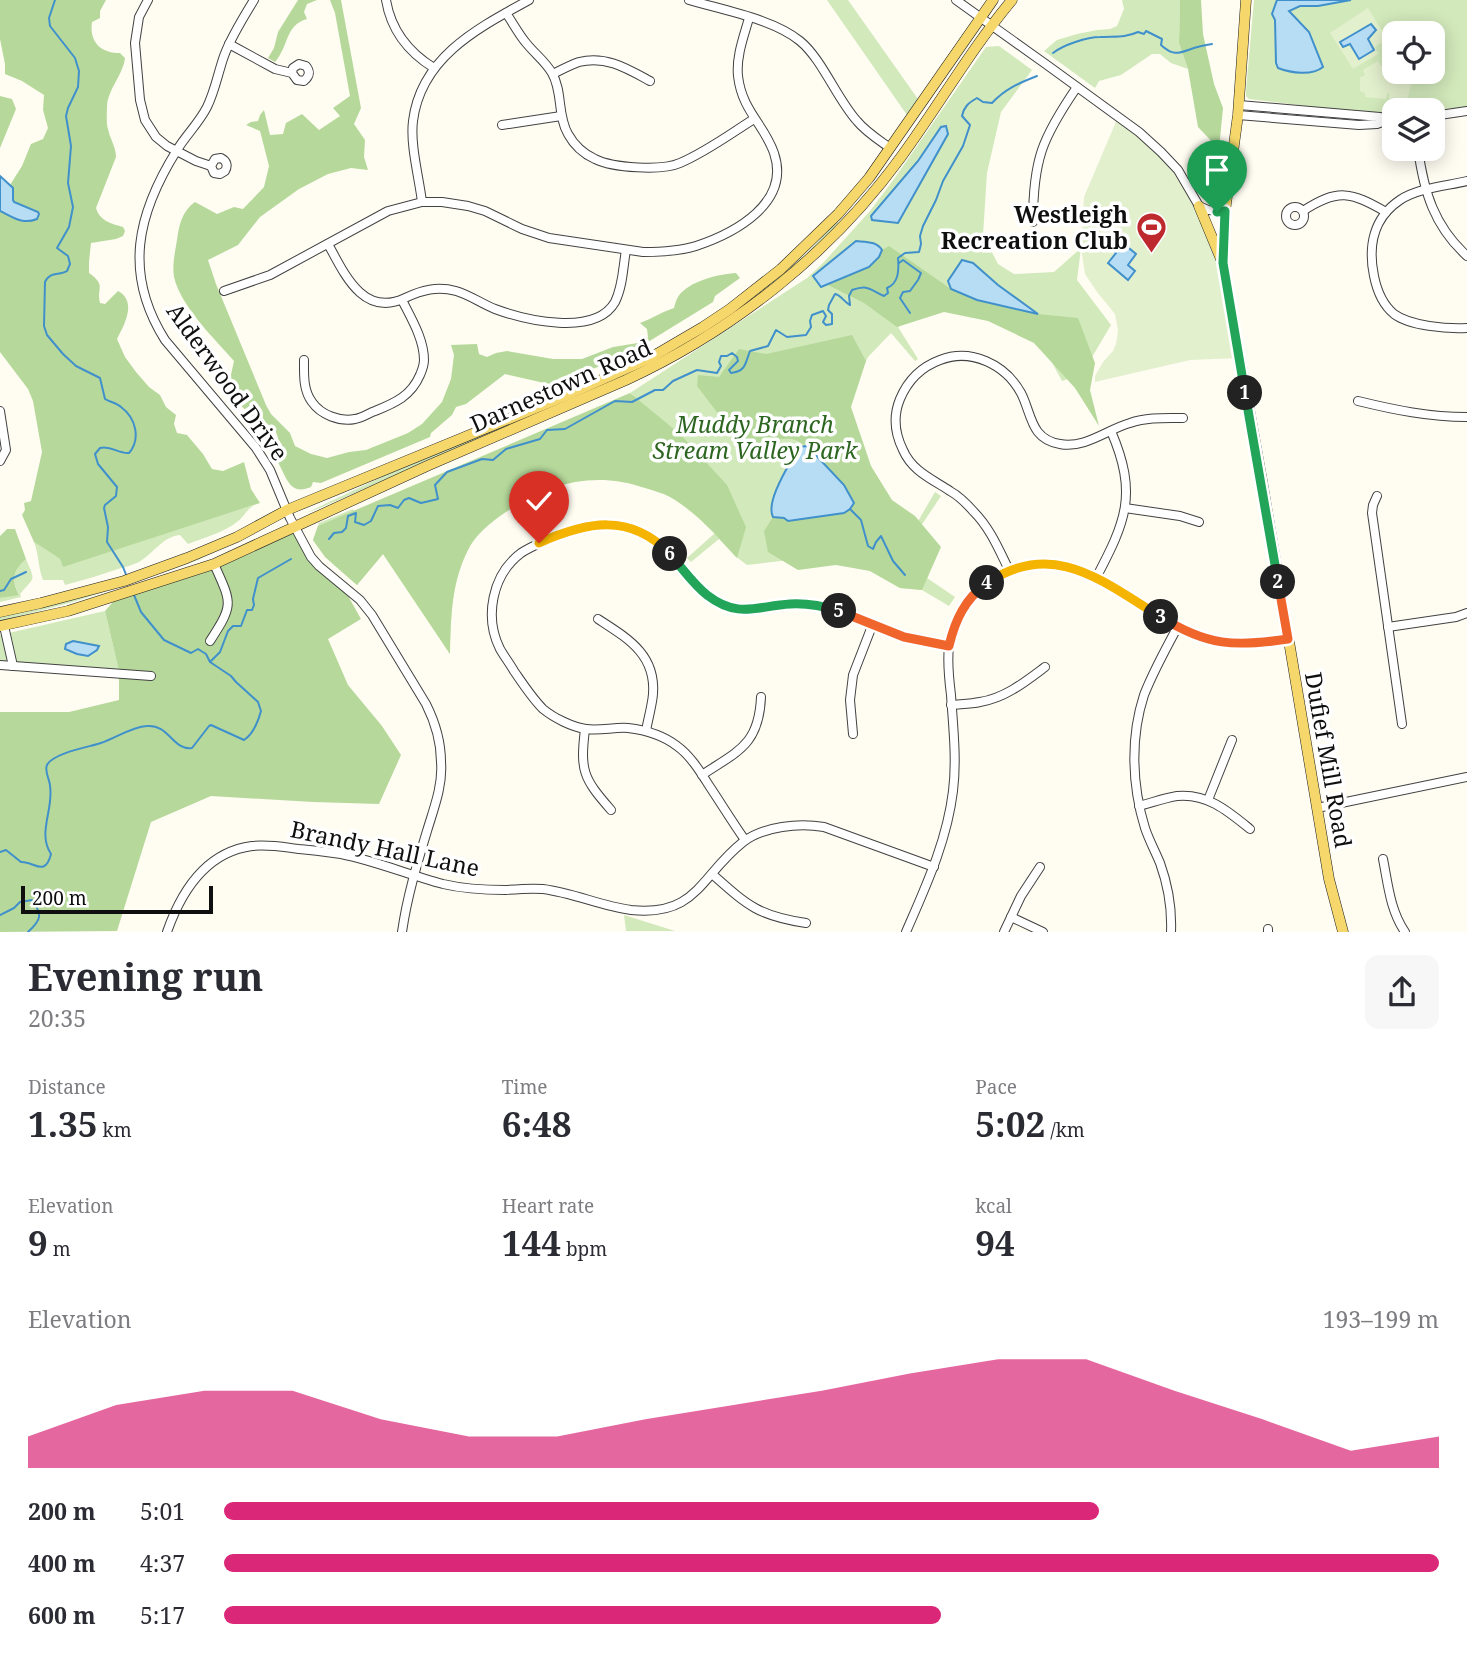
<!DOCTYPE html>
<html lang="en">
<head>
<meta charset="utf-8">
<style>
  body { margin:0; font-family:"Noto Serif",serif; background:#f7f7f7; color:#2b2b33; height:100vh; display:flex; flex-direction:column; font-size:26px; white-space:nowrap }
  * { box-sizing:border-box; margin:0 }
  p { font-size:23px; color:#7c7c81 }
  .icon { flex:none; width:38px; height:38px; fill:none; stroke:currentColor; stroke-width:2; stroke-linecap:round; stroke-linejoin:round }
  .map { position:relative; height:932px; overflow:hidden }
  .side { display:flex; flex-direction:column; background:#fff; flex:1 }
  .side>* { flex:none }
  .controls { position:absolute; left:1382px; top:21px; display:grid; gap:14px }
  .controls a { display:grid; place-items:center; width:63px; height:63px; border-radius:14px; background:#fff; box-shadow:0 4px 18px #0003; font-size:35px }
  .scale { position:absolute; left:21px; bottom:18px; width:192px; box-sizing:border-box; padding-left:7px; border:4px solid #0f0f0f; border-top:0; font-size:19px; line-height:24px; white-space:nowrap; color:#0f0f0f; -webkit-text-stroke:5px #fff; paint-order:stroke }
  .pin { position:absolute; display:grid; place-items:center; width:60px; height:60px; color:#fff; margin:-72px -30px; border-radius:50% 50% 50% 0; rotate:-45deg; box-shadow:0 0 7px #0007 }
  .pin .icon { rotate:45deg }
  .km { position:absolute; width:35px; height:35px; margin:-18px; border-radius:50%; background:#222; color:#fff; font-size:19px; line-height:35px; text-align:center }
  .round { display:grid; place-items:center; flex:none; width:74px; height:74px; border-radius:14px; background:#f7f7f7 }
  .headline { display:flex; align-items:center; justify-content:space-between; height:119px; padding:0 28px }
  h1 { font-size:38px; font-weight:700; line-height:52px }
  .metrics { display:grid; grid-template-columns:repeat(3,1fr); gap:10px; height:119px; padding:7px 28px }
  .metrics div { display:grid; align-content:center }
  .metrics b { font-size:35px; font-weight:700 }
  .metrics small { font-size:19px; font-weight:400 }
  .metrics p { font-size:19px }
  .chart { height:196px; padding:14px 28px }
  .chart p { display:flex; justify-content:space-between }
  .chart svg { width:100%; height:126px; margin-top:7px; fill:#db2777; opacity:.7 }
  ul { padding:0 28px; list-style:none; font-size:23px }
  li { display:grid; grid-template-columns:112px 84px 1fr; align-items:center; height:52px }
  li i { height:18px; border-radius:9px; background:#db2777 }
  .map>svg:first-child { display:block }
</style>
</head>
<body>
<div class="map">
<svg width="1467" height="932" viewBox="0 0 1467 932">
  <rect width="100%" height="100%" fill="#fffcf2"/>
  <g fill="#d2e9bb" fill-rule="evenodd">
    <polygon points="827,0 848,0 913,92 918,99 907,115"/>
    <polygon points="1122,0 1180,0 1179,43 1188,69 1171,63 1160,54 1152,54 1121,75 1099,81 1095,88 1044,51 1057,40 1077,34 1097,30 1110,29 1117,26 1124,9"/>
    <path d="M1254,0H1467V107L1433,110H1395V114H1390L1330,109L1249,99L1246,96V91ZM1395,33H1433V72H1395Z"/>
    <path d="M999,46L1032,70L1001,112L987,173L983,235L998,264L1014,274L1054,272L1081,248L1077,280L1111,325L1082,374L1062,381L1041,342L1005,316L944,306L898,327L918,359L915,361L891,333L868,357L854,387L849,419L868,484L917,523L935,492L941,496L921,526L934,542L927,578L955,597L949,606L922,590L900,588L854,562L797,559L747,565L735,556L719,539L691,562L687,558L715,533C708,526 701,518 692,511C662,487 615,474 577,481C555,484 531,495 513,507C498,517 480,529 470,546C451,582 451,615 450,654L383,554L357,585C341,571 324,558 313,540L319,523L353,509L357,515L633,395L630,393L807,278L823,263L870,211L894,179L986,47Z"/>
    <polygon points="837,222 839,224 818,245 749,304 660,360 320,508 306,513 388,474 557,403 711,327 774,281 806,254"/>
    <path d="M254,505C246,510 244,517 237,522C225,532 203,538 188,544L180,535C162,537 154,553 139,562C133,565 125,567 118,569C101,575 83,580 65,585L63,580H43C38,567 39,555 34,542L60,559L63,566Z"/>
    <polygon points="276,522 198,560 168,571 73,602 0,621 0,615 86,593"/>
    <path d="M26,559C36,583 35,576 20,594L21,597L0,602V598L19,594C11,579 13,571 26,559Z"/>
    <polygon points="105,611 119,671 0,663 0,635"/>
    <polygon points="624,915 675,931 626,931"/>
  </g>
  <g fill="#b6d99b">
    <path d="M0,0H106L100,11V18L92,22C89,42 101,53 120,53L125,58C123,75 108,89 107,106C107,113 106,123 108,129C110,139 116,147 116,157L96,208C100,221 110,223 123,227L125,231L123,236L116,239L91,243L89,262V273C107,286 96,287 100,303L105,304L118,291C137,301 125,324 117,339L125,357L136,372L149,387L160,395L166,407L176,415L174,424L177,433L187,435L203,454L212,469L223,471L244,462L251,489L260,503L63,567L60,559L34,542L22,515L25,510L24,503L31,501L42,452L33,401L28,389L0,352V211L23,222L37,219L39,214L34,210L14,202C11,197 14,190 10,185L22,166L31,144L43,139L48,128L43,110L44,95L22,81L5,74V64L0,39Z"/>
    <path d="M298,0H317L307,4L304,12L307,19C285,25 289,46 275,62L268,58L274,48L278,32Z"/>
    <path d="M330,0H341L361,108L354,124L365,140L364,157L368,170L351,168L328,174L299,189L260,217L238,245L208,260L216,284L266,405L271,414L290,433L295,446L311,454L327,458L349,452L366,450L408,433L422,424L442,402L451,379L454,355L451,345L477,344L479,354L487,357L496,353L507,351L553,359H582L613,347L638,343L648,337L647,329L640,323C652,319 661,312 674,308C675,304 676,300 678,297C688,281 719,274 736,273L740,278L715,296L713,302L648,342L600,366L553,385L505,374L466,404L456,407L452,415L431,433L430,437L321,483L313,482L311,487C288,497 286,474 276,459C280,446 281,431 267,424C264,422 260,421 257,419C246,412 237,401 227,393L234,361C215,339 181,307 174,277C172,265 175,252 177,240C179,225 182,211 195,202L217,214L234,207L243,209L264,187L269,166L260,131L246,125L251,122L258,121L260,115L264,110L270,135L283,134L286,123L302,114L319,130L340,116L333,108L350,96L335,13Z"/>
    <polygon points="1180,0 1201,0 1203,34 1214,84 1223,108 1219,149 1198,127 1188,69 1179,43"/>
    <polygon points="0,96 12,99 16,109 0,148"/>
    <polygon points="889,246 951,289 977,300 1038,314 1078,318 1095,363 1090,390 1099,426 1075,388 1034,343 988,321 944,312 897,327 864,303 828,285 879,257 882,250"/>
    <path d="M852,335L866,361L851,407L871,466L892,500L915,516L941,547L922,590L900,588L870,571L836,565L798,570L768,552L764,531L773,517L784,518L789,521L844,513L850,509L854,503C845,485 812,443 792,439C785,438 776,440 769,440L752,458L697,386L698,375L719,377L739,349L766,354Z"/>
    <path d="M630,393L680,434L727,485L746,527L737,558C716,535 697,513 670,497C663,493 654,491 645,488C596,471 551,482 509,510C495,519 479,531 470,546C451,581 451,615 450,654L383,554L357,585L325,557L313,540L318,526Z"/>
    <polygon points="295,526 306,548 342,585 361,619 328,639 348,685 382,726 401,755 379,804 313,802 211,796 151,822 117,931 0,932 0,712 69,712 119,700 119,671 105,611 120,594 214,564"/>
    <path d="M7,529H15L26,559C13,571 11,579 19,595L0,598V536Z"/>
  </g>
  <g fill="#e3f0cd">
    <polygon points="1368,8 1387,39 1375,47 1378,54 1353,69 1330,33"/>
    <polygon points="1378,61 1381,66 1388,64 1395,65 1395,72 1406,72 1412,81 1407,100 1389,99 1389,93 1387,93 1386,99 1365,97 1365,93 1360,91 1360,77 1364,76 1365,75 1363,70"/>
    <polygon points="1118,117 1178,170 1223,263 1239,358 1190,360 1095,382 1095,376 1103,362 1113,351 1116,344 1118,330 1115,314 1097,292 1085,274 1081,248 1084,197"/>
  </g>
  <g fill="#b7ddf5" stroke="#4090cb" stroke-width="2">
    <path d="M1277,0H1351L1318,6H1300L1289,11L1309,32L1323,67C1312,76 1291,73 1278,68L1276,63L1275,20L1272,14Z"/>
    <polygon points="1371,24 1376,30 1368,39 1374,50 1359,59 1350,44 1343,47 1340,42"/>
    <polygon points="946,126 948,134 898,223 872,220 871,216 918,161 941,127"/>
    <path d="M0,176L13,188V200L14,202L38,212L39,214L37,219C22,225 13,217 0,211Z"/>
    <polygon points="1117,238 1136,254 1128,265 1135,271 1128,280 1108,263 1116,253 1109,246"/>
    <path d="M856,241C866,242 876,241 882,250L879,257L869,267L821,287L813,276Z"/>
    <polygon points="962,260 973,263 998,285 1038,314 977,300 951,289 948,281"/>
    <path d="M806,446L812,451L844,485L854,503L850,509L844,513L788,521L784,518L773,517C765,502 789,465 797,450L800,447Z"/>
    <polygon points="73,641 99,646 97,650 88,656 77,654 65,649 66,644"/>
  </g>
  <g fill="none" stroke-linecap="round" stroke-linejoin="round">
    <g stroke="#4090cb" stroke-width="2">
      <path d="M55,0L49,18L50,26L75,58L79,71L78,87L68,108L66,116L71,146L68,183L73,207L69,227L57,248L68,256L70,264L67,271C59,276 50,271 45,282L44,326L47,335L63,354L76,366L100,378L105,399C110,402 117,403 121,407C136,418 141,439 129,453C118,454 111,445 100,448L95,454L98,464L117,487L116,496L105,505L104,508L108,527L107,542L123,567L127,577"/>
      <path d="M1053,53C1063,45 1087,37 1100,37C1114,36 1125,38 1138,32L1144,34L1146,31L1162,39L1161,45C1174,57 1179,53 1194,48C1200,46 1206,45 1212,44"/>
      <polyline points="899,263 903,260 921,273 918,280 910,291 903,292 900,298 910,313"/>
      <polyline points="850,509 861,520 868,546 873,549 876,542 881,536 893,561 905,575"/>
      <path d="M329,539L334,533L342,532L346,528L348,516L356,513L355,522L364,525L371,521L378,506L390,505L398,508L404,500L409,498L421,503L438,499L435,485L447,472L482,459L493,460L506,449L540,439L547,430L565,429L615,401L632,402L655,390H663L673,381L697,370L717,373L721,366L719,362L721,356H727L732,353L737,357L738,361L729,370L731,373C746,371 745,364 750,351L768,346L776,330L787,337L806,335L811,327L810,321L812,315L823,311L826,316L823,322L826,325L832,324V314L828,310L829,305L835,294C841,295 844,302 850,305L849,296L852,290C869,284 870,290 884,296L888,293L887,288C899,283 899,270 898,258L905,253L919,252L921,244L920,236L923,226L936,200L943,181L963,146L970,125L962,116C964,107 968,103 977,98L983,102L992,103C1005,89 1019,83 1037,76"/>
      <polyline points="0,591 4,590 11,579 26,572"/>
      <polyline points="210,662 220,652 228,631 233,626 241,626 247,610 252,610 254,605 253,599 258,578 291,559"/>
      <path d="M0,852L6,850L21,862C34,861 45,878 51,854C37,833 54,809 50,786C50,780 44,771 47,765C53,753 89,747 101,743C116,738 131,727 147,726C169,724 173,751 192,748L209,726L211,725L244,740C253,734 258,722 261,711L258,702L236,682L231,676L210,662L206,654L198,649L191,653L164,640L141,612L134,595"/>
      <path d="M0,915L14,908L20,902L32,900C43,915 41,920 28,932"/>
    </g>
    <defs>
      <g id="minor">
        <path d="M148,0L139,17L135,43L140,100L145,120L156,137L167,146L196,161L211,166L215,159L221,158C227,161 228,166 225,171L220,174L214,173L211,166"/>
        <path d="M254,0C243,18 231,37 224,56C218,73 215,91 207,107C199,123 186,135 177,150C137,214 123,273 165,340L256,448L270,470L290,518L311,557L319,566L360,600L372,615L426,704C435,722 441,741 441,762C443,785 434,808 427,831C417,864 407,897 402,932"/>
        <path d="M386,0C391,30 408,52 434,68"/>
        <path d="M689,0C723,10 773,19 800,41C822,59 837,99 857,121C866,132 879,140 890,148"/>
        <polyline points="956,0 1047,65 1139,132 1161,152 1178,170 1199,206 1208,210 1225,211"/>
        <path d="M506,13C513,23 519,35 527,44C535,54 545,61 552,73C563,92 557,115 568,134C574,145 584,154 595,159C613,168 662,171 680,163C706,152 730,134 754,119"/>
        <path d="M229,44L275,69L292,73L297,80L304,81C310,76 310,71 306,66L299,64L293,68L292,73"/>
        <path d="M553,74C561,70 570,65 579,62C606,55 628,69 650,81"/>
        <polyline points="1239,105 1380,117 1388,120 1395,119"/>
        <polyline points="1238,115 1359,125 1377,124 1388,120"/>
        <polyline points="1433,116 1467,111"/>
        <polyline points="502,125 561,116"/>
        <path d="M1418,149C1424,192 1434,226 1467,256"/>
        <path d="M1467,181C1446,186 1418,188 1400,200C1373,218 1368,247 1374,276C1377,291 1382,304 1394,314C1410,326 1447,329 1467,328"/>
        <path d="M422,202C419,177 410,145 413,121C421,57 478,28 529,0"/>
        <circle cx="1295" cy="216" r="9"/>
        <path d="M1303,211C1338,188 1351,192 1386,212"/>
        <path d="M1033,222C1033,160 1042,138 1077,87"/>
        <path d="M328,244C344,273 363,318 405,298C422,290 437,286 456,291C470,295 482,304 495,309C525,320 595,337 615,302C623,286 623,267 626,250"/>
        <path d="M224,291L270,275L388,211L422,202H442L468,206L485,211L522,229L549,238L643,252C660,252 680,251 696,246C735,233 791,203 774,153C764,124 742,111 738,76C736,56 744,36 749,18"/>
        <path d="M304,360C304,375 303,390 312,402C321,415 340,422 355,419C362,418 369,413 375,411C395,403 411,396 420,375C422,370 424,366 424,360C424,339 411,318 402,300"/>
        <path d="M1358,401C1395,410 1429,417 1467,417"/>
        <polyline points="0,411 6,450 0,461"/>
        <polyline points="1377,496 1373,505 1372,513 1402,724"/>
        <polyline points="1125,508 1180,516 1199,522"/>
        <path d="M1009,570C999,550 990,528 974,512C967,504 959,496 950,491C932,479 912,471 903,450C895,434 893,416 900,399C908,380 921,367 940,360C971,348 1005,364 1021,393C1032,414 1030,439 1060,444C1085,449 1108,429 1130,423C1147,417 1165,418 1183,418"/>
        <path d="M1096,578C1126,521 1138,494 1111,431"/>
        <path d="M598,619C627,638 656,654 653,694C652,706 648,719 646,731"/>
        <polyline points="4,626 13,666"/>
        <polyline points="1388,627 1456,617 1467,613"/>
        <path d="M210,641C234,604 232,604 214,564"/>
        <polyline points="0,665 151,676"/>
        <path d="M951,705C961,704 971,704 980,702C1005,698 1025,682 1045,667"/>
        <path d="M585,729C580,771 583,778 611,810"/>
        <polyline points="853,734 850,700 853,675 872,626"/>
        <path d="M702,775C738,751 759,745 761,697"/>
        <polyline points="1208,800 1232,740"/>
        <path d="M1139,806C1151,803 1164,798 1177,796C1207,793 1228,811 1250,829"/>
        <polyline points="1317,808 1467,777"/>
        <path d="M745,840C733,823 722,805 710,787C701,773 691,756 677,746C664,736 645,730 628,728C614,727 600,731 586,729C572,727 554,718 543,709C532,698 523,684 514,671C510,664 504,656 500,649C484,617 492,575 521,553C530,547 540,543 549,539C567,531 586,524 605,525C628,525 651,535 667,551C686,568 696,591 719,603C749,619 781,601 813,605C834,607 852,618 872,626C897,635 923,641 949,646"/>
        <path d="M1383,859C1388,884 1390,910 1405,932"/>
        <path d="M712,874C747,905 758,916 806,923"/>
        <polyline points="1011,917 1043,932"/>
        <polyline points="1268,929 1268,932"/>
        <path d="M167,932C181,892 206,852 252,846C268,844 283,847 299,849C313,850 327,852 341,854C376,861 409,875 443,884C464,889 485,890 506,890C519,889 531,888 543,889C574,893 601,906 631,910C697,917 700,876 743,842C764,826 799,823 824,827L934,867"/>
        <path d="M906,932C926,886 947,841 953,791C957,759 953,726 951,695C949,679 947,663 949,647C952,621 967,596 989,581C1017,562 1055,557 1086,572C1098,578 1110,587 1122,594C1141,605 1159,616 1177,628C1213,647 1249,645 1288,640"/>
        <polyline points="1004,932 1021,896 1040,867"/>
        <path d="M1171,932C1172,908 1168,885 1160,863C1155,851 1149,840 1145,828C1132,786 1130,738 1144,695C1153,672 1165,650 1177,628"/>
      </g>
      <g id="major">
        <polyline points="1246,0 1238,115 1225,211 1223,263 1262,481 1329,879 1343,932"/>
        <polyline points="1199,206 1221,259"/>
        <polyline points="0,612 41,603 124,581 187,558 237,537 287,510 572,393 650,358 703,327 730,309 781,269 838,214 869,178 993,0"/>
        <path d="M0,626L68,611L214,564L427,466L626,380C734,330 831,253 901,157C939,105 971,49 1012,0"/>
      </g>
    </defs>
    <use href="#minor" stroke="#424242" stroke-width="10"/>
    <use href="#major" stroke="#202020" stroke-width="11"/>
    <use href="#minor" stroke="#fff" stroke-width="8"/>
    <use href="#major" stroke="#f5d76b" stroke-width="10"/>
  </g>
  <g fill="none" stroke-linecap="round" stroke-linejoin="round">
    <defs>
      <polyline id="split-1" points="1217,212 1225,211 1223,263 1245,393"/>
      <polyline id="split-2" points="1245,393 1278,582"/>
      <path id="split-3" d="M1161,617C1207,646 1235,647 1288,639L1278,582"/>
      <path id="split-4" d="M987,583C1054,538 1103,582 1161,617"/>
      <path id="split-5" d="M839,611L904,637L949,646C955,620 965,599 987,583"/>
      <path id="split-6" d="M670,554C682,568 693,584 707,595C738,619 757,606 790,604C807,603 823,606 839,611"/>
      <path id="split-7" d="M539,543C586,522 630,512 670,554"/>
    </defs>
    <use href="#split-1" stroke="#fff" stroke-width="14"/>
    <use href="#split-2" stroke="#fff" stroke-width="14"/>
    <use href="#split-3" stroke="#fff" stroke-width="14"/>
    <use href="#split-4" stroke="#fff" stroke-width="14"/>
    <use href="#split-5" stroke="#fff" stroke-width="14"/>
    <use href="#split-6" stroke="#fff" stroke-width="14"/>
    <use href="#split-7" stroke="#fff" stroke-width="14"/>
    <use href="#split-1" stroke="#22a559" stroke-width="9"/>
    <use href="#split-2" stroke="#22a559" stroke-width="9"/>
    <use href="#split-3" stroke="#f0652b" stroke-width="9"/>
    <use href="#split-4" stroke="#f5b400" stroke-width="9"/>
    <use href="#split-5" stroke="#f0652b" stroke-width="9"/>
    <use href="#split-6" stroke="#22a559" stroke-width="9"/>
    <use href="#split-7" stroke="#f5b400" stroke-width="9"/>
  </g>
  <defs>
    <symbol id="stadium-pin" viewBox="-11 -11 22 30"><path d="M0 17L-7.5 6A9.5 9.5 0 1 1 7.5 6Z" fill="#bd292d" stroke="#fff"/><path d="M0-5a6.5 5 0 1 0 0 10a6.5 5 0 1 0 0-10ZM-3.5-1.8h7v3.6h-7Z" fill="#fff"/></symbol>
  </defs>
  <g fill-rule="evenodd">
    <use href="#stadium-pin" x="1134" y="210" width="35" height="47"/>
  </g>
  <g text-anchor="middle" stroke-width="7" stroke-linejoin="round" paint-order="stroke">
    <g font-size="23" font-weight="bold" fill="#0f0f0f" stroke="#fff" text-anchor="end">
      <text x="1128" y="223">Westleigh<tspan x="1128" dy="26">Recreation Club</tspan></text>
    </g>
    <g font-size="23" fill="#0f0f0f" stroke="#fff">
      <text transform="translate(227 382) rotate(54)" y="8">Alderwood Drive</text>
      <text transform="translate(561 386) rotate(-24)" y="8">Darnestown Road</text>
      <text transform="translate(1328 760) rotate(80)" y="8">Dufief Mill Road</text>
      <text transform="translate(385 849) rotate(12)" y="8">Brandy Hall Lane</text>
    </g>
    <g font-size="23" font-style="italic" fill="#2d6620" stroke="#fff">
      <text x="755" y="433">Muddy Branch<tspan x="755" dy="26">Stream Valley Park</tspan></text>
    </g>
  </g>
</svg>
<div class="controls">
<a><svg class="icon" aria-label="locate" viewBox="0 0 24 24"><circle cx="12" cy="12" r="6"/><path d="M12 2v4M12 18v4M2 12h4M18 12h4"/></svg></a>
<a><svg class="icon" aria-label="layers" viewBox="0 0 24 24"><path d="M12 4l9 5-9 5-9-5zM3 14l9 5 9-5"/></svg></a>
</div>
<div class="scale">200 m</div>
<div class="pin" style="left:1217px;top:212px;background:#1e9e55"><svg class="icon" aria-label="arrive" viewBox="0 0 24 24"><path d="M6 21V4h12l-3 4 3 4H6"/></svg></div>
<div class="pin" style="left:539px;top:543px;background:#d93025"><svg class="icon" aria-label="check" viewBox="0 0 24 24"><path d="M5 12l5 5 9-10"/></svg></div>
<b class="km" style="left:1245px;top:393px">1</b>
<b class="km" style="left:1278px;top:582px">2</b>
<b class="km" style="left:1161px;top:617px">3</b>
<b class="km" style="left:987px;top:583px">4</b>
<b class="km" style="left:839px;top:611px">5</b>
<b class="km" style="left:670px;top:554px">6</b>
</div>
<section class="side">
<div class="headline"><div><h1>Evening run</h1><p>20:35</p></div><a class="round"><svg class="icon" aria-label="share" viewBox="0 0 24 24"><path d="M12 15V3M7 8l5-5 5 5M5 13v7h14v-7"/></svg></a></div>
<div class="metrics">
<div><p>Distance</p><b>1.35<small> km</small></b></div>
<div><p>Time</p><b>6:48</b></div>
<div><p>Pace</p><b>5:02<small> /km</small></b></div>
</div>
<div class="metrics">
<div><p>Elevation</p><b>9<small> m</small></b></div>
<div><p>Heart rate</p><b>144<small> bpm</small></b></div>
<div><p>kcal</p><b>94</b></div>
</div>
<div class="chart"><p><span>Elevation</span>193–199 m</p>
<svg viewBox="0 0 160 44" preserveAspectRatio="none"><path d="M0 44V33L10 22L20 17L30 17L40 27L50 33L60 33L70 27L80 22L90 17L100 11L110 6L120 6L130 17L140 27L150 38L160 33V44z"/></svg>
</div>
<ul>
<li><b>200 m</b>5:01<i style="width:72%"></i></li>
<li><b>400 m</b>4:37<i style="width:100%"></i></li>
<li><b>600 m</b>5:17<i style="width:59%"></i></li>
</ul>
</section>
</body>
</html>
